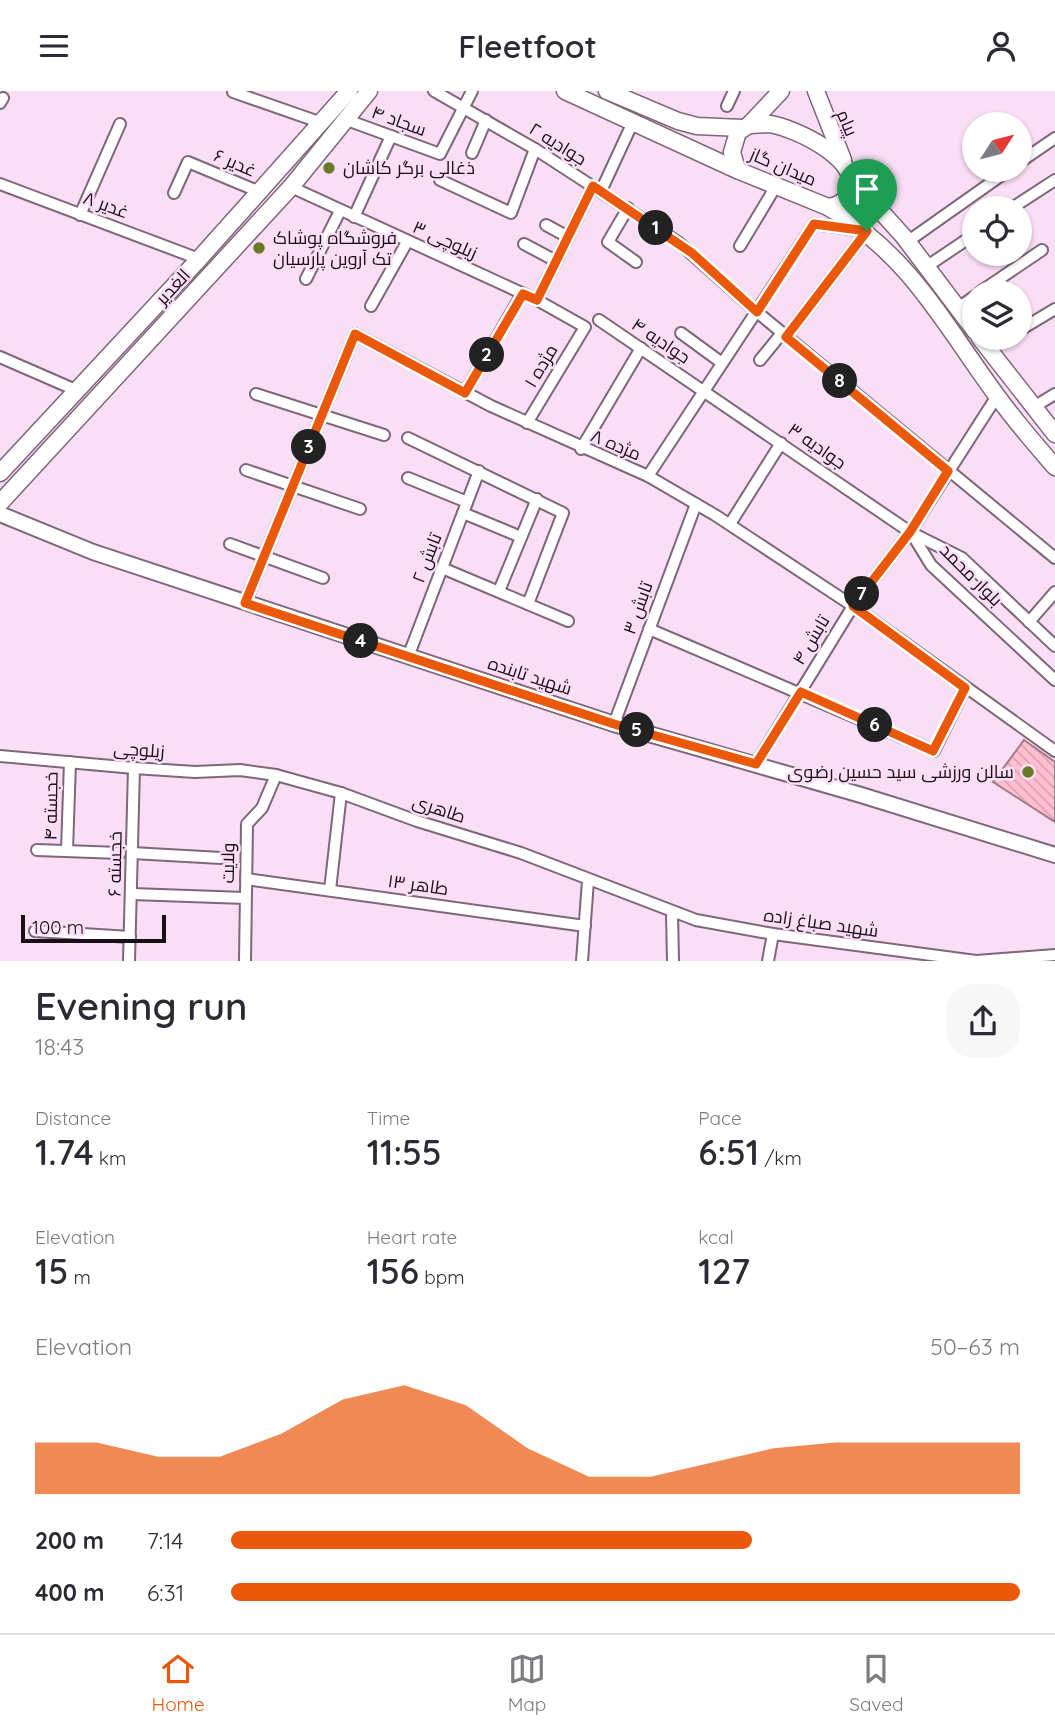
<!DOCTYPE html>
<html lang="en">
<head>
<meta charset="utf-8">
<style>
  body { margin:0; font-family:Quicksand,Cairo,sans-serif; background:#f7f7f7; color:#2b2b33; height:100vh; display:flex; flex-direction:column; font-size:26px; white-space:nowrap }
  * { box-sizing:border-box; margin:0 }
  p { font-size:23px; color:#7c7c81 }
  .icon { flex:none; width:38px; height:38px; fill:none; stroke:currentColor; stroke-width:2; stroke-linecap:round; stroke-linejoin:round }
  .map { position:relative; height:870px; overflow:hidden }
  .side { display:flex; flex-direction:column; background:#fff; flex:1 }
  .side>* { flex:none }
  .needle { width:46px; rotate:54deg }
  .buttons { position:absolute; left:962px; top:21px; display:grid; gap:14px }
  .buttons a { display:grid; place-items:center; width:70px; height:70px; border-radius:50%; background:#fff; box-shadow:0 2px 5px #0004; font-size:35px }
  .scale { position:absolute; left:21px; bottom:18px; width:145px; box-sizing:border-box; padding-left:7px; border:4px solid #180f17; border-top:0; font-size:19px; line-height:24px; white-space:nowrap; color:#180f17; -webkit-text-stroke:5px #fadef6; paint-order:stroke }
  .pin { position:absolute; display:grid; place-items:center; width:60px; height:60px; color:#fff; margin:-72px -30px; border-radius:50% 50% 50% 0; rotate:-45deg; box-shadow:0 0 7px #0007 }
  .pin .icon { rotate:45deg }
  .km { position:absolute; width:35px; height:35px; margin:-18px; border-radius:50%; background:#222; color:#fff; font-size:19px; line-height:35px; text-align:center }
  .round { display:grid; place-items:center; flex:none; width:74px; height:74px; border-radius:28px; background:#f7f7f7 }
  .summary { display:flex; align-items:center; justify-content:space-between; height:119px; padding:0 35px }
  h1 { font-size:38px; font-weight:600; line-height:52px }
  .figures { display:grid; grid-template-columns:repeat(3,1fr); gap:10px; height:119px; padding:7px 35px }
  .figures div { display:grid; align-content:center }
  .figures b { font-size:35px; font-weight:600 }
  .figures small { font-size:19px; font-weight:400 }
  .figures p { font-size:19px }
  .chart { height:196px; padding:14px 35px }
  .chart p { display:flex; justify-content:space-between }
  .chart svg { width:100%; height:126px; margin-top:7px; fill:#ea580c; opacity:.7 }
  ul { padding:0 35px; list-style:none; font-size:23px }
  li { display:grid; grid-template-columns:112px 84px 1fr; align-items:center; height:52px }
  li i { height:18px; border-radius:9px; background:#ea580c }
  header { display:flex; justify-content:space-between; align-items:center; height:91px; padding:0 35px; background:#fff; font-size:32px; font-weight:600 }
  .dock { display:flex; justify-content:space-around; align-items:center; height:98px; border-top:2px solid #e1e1e2; background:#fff; font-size:19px; color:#7c7c81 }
  .dock a { display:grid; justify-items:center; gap:4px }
  .dock .current { color:#ea580c }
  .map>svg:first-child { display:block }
</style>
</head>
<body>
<header><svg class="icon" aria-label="menu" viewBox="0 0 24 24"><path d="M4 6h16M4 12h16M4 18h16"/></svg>Fleetfoot<svg class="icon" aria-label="person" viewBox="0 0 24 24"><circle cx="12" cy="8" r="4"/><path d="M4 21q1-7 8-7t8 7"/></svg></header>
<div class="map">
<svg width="1055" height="870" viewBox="0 0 1055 870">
  <defs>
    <pattern id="building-back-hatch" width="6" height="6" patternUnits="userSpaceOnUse" patternTransform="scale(1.75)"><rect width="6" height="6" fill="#ffbed1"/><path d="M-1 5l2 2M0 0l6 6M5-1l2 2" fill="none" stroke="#daa2b3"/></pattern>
  </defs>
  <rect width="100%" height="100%" fill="#fadef6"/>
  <polygon fill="url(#building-back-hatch)" stroke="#9e7c85" stroke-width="2" points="1024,649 1055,671 1055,731 993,691"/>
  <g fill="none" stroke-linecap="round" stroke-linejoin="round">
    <defs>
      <g id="minor">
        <polyline points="434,0 535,58 678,151 757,221 1055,467"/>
        <polyline points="233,1 322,32"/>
        <polyline points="0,12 3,7"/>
        <polyline points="727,15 734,0"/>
        <polyline points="347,29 440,63 472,0"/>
        <polyline points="472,62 486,29"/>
        <polyline points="1020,71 1055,47"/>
        <polyline points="440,89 511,122 535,58"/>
        <polyline points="0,93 199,168"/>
        <polyline points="291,96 537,209 585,236 527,332"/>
        <polyline points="601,100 633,31"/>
        <polyline points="174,102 188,71 260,101"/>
        <polyline points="628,117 608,151 636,171"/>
        <polyline points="1012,117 1055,89"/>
        <polyline points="80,124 120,33"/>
        <polyline points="354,126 391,45"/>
        <polyline points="546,134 568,146"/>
        <polyline points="907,151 1009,79"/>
        <polyline points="524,153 556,170"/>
        <polyline points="740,155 776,95"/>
        <polyline points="926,176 975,143"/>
        <polyline points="306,188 340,120"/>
        <polyline points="980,201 1042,159"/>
        <polyline points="537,209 593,95"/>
        <polyline points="371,215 407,151"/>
        <polyline points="958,217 975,205"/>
        <polyline points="599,229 910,441 962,467 1055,555"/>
        <polyline points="1020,239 1055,218"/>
        <polyline points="681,242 722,272"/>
        <polyline points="786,246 867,140"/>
        <polyline points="987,258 1006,247"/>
        <polyline points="0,266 78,300"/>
        <polyline points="760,269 782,242"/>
        <polyline points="465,302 522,203"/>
        <polyline points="256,303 384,344"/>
        <polyline points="1032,317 1055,303"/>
        <polyline points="408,347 563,422 528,513"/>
        <polyline points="581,358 641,257"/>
        <polyline points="246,379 360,418"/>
        <polyline points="648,385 814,133 858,139"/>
        <polyline points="408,387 467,411"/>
        <polyline points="463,422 521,446"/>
        <polyline points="730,433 781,352"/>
        <polyline points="912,443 931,474 1055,589"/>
        <polyline points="230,453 323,487"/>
        <polyline points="442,477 568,530"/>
        <polyline points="499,500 537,408"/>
        <polyline points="245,512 355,243 491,315 648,385 715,424 853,515 1055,660"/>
        <polyline points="1029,531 1055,501"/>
        <polyline points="649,538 934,660 965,597"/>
        <polyline points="408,566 479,380"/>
        <polyline points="614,633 696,413"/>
        <polyline points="0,665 134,677 195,681 240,679 276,684 341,702 417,730 521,762 696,829 773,843 976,870 1055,864"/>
        <polyline points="756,673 853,515 910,441 997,305"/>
        <polyline points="37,759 120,762"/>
        <polyline points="67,759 70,671"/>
        <polyline points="132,762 221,767"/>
        <polyline points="246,788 585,835"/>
        <polyline points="330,799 341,702"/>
        <polyline points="132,803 245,807"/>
        <polyline points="672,822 673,870"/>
        <polyline points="35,840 130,846"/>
        <polyline points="129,870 134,677"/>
        <polyline points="245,870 247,733 262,717 276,684"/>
        <polyline points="582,870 588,790"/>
        <polyline points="768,870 773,843"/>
      </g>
      <polyline id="tertiary" points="0,423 93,461 614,633 861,704 1055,764"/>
      <g id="secondary">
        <polyline points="565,0 737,79"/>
        <polyline points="607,0 678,30 697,35 742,37"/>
        <polyline points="816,0 843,69"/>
        <path d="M770,33C795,37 864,69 849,102C845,111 837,115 828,116L737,79L732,61L738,41L749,34Z"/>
        <polyline points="749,34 781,0"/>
        <polyline points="850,86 904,146 975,240"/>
        <path d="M828,116C910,164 943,232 997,305C1015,330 1035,353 1055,376"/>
        <polyline points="980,247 1055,343"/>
        <polyline points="0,382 199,168 349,0"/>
        <polyline points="0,412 291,96 369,0"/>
      </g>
    </defs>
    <use href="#minor" stroke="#7e667b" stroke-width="14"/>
    <use href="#tertiary" stroke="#7e667b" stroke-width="18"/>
    <use href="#secondary" stroke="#7e667b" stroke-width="19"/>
    <use href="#minor" stroke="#fff" stroke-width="10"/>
    <use href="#tertiary" stroke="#fff" stroke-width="14"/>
    <use href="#secondary" stroke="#fff" stroke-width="16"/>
  </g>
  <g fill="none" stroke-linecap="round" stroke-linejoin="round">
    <defs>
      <polygon id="route" points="593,95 692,162 757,221 814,133 867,140 786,246 948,380 910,441 853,515 965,597 933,660 801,601 756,673 614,633 245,512 355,243 465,302 523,203 537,209"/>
    </defs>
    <use href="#route" stroke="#fff" stroke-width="14"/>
    <use href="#route" stroke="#ea580c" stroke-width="9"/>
  </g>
  <g fill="#687927" stroke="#fadef6" stroke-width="2.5">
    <circle cx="329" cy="77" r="7"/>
    <circle cx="259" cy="157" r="7"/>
    <circle cx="1028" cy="681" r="7"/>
  </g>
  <g text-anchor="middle" stroke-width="5" stroke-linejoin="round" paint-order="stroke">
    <g font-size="18" fill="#180f17" stroke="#fadef6">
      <text transform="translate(399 30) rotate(20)" y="6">سجاد ۴</text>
      <text transform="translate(847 32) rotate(67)" y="6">پیام</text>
      <text transform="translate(558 53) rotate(32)" y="6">جوادیه ۲</text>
      <text transform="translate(235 72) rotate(23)" y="6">غدیر ۶</text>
      <text transform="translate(783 76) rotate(23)" y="6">میدان گاز</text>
      <text transform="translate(106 114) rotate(20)" y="6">غدیر ۸</text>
      <text transform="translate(445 149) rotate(24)" y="6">زیلوچی ۳</text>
      <text transform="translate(173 196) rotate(-47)" y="6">الغدیر</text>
      <text transform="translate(661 250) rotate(34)" y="6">جوادیه ۴</text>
      <text transform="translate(541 275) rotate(-59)" y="6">مژده ۱</text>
      <text transform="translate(616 354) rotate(23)" y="6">مژده ۸</text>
      <text transform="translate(817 355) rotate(35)" y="6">جوادیه ۳</text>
      <text transform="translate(427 467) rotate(-69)" y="6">تابش ۲</text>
      <text transform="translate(971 484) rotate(45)" y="6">بلوار محمد</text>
      <text transform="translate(638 517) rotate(-70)" y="6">تابش ۳</text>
      <text transform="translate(811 549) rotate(-59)" y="6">تابش ۴</text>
      <text transform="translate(530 585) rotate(18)" y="6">شهید تابنده</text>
      <text transform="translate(139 659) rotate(4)" y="6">زیلوچی</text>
      <text transform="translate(51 715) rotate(-89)" y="6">خجسته ۴</text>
      <text transform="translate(439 718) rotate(18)" y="6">طاهری</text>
      <text transform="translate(228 772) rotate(-89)" y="6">ولایت</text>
      <text transform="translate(115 773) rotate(-89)" y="6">خجسته ۶</text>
      <text transform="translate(418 794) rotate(8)" y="6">طاهر ۱۳</text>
      <text transform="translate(821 832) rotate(8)" y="6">شهید صباغ زاده</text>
    </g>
    <g font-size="18" fill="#180f17" stroke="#fadef6" text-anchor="start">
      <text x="343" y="83">ذغالی برگر کاشان</text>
      <text x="273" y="153">فروشگاه پوشاک<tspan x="273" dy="21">تک آروین پارسیان</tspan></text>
      <text x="1014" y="687" text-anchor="end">سالن ورزشی سید حسین رضوی</text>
    </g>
  </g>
</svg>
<div class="buttons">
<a><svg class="needle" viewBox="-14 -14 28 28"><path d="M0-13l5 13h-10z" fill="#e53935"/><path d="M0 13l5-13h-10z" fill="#7c7c81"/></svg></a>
<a><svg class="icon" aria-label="locate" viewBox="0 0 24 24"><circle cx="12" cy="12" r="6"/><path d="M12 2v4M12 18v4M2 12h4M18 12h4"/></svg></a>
<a><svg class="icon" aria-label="layers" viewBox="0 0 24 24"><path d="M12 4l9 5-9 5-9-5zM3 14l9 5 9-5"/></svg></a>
</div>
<div class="scale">100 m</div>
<div class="pin" style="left:867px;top:140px;background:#1e9e55"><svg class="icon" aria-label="arrive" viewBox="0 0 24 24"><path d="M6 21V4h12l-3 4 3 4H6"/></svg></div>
<b class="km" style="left:656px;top:137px">1</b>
<b class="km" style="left:487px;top:264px">2</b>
<b class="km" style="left:309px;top:356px">3</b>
<b class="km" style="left:361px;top:550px">4</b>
<b class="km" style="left:637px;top:639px">5</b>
<b class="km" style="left:875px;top:634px">6</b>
<b class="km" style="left:862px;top:503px">7</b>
<b class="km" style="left:840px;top:290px">8</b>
</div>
<section class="side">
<div class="summary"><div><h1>Evening run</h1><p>18:43</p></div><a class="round"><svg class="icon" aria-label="share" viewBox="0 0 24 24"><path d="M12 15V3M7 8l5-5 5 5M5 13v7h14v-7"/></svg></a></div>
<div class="figures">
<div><p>Distance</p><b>1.74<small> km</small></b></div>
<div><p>Time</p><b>11:55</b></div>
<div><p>Pace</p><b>6:51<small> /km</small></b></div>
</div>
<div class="figures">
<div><p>Elevation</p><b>15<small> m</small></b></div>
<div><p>Heart rate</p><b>156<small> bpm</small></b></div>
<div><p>kcal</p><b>127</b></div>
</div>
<div class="chart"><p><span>Elevation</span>50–63 m</p>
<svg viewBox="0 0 160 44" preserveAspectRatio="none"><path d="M0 44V26L10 26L20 31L30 31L40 23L50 11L60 6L70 13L80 28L90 38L100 38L110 33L120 28L130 26L140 26L150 26L160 26V44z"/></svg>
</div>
<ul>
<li><b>200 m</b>7:14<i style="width:66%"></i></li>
<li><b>400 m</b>6:31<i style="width:100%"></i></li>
</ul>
</section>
<nav class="dock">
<a class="current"><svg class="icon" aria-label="home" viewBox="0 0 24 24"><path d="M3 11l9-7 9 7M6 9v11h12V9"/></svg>Home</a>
<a><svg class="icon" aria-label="map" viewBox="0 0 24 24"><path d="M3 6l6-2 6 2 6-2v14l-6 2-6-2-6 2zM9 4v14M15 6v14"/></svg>Map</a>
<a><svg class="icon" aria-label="saved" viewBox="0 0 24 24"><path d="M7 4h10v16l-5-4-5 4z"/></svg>Saved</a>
</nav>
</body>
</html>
